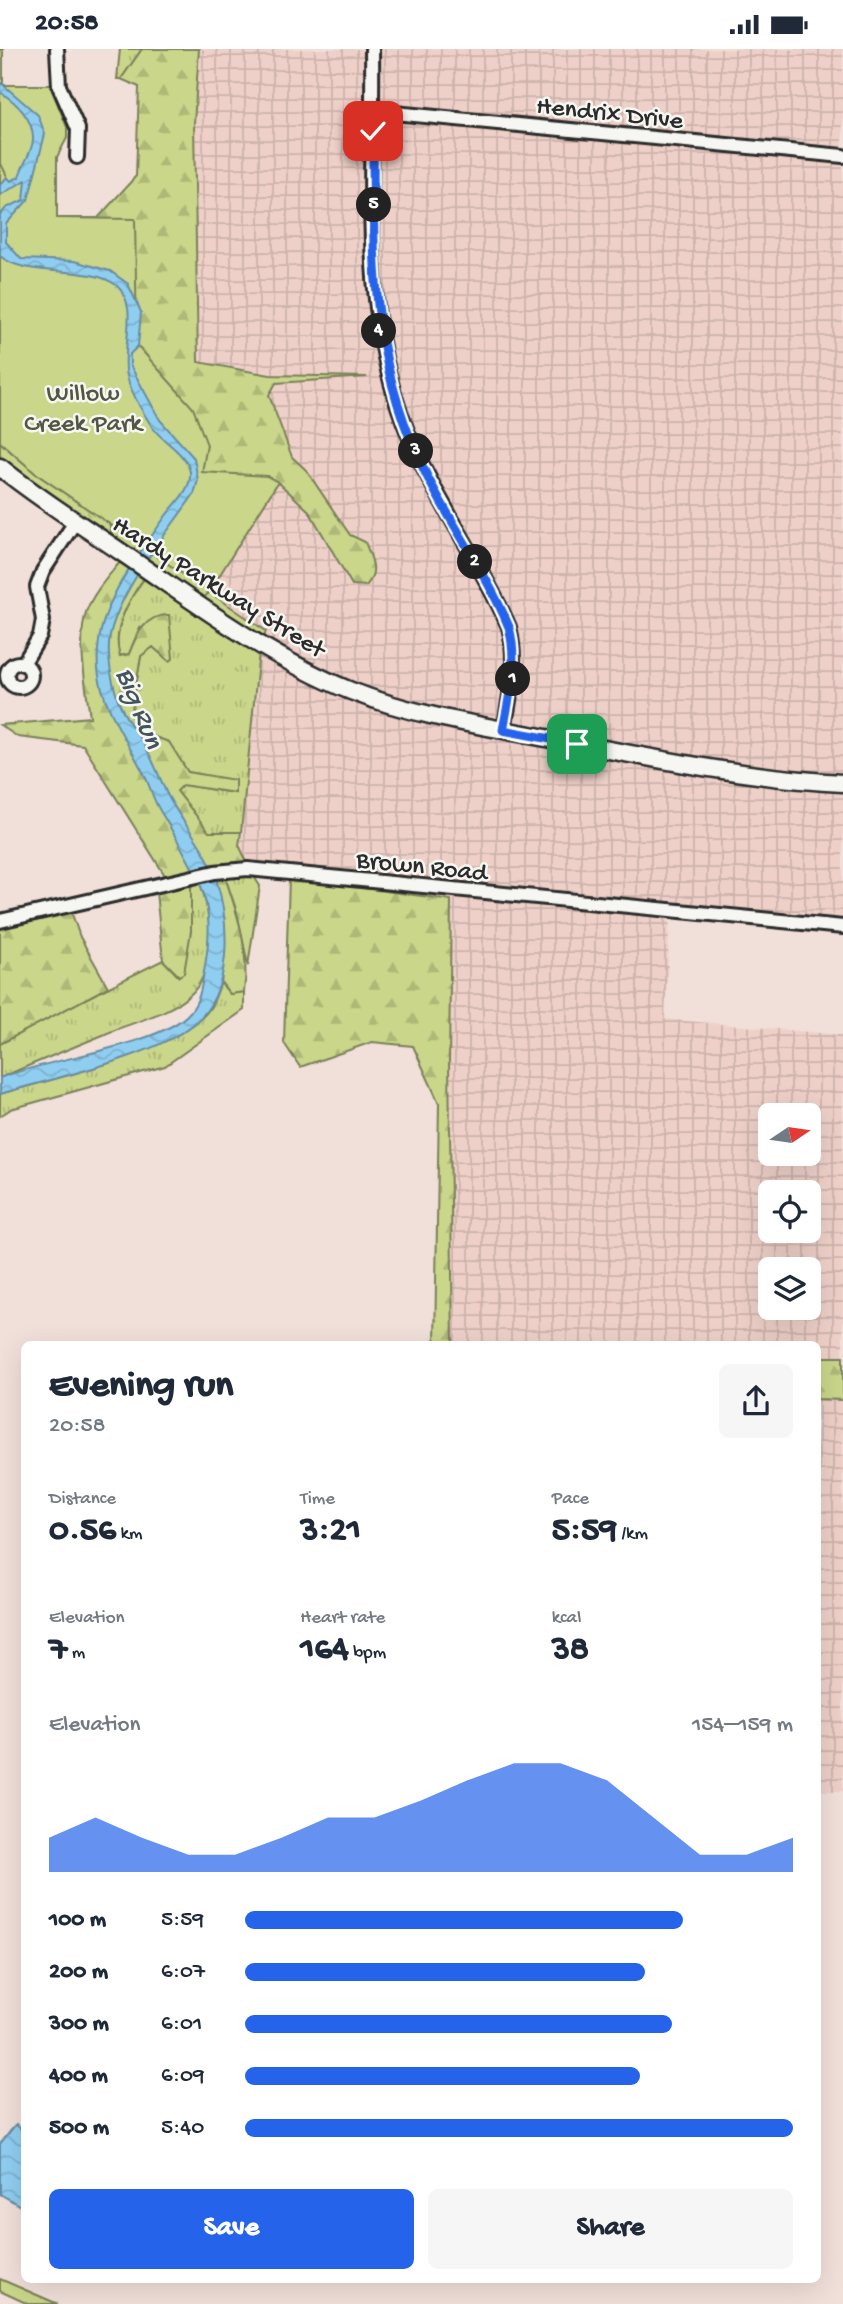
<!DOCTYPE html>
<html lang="en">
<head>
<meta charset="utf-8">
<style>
  body { margin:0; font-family:"Gochi Hand",sans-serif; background:#f6f6f7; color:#1f2937; height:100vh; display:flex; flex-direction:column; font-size:26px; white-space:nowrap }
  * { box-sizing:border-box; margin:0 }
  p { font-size:23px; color:#747a83 }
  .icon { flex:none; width:38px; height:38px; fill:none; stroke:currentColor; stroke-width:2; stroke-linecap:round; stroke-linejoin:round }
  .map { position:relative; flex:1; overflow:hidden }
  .drawer { position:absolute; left:21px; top:1292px; width:800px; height:942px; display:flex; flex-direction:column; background:#fff; border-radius:10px; box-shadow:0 7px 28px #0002 }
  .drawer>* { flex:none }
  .needle { width:46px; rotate:77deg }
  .controls { position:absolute; left:758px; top:1054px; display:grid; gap:14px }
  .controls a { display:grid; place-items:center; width:63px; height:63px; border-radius:10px; background:#fff; box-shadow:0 7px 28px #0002; font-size:35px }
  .pin { position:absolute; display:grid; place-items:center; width:60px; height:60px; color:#fff; margin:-30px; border-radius:14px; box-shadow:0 4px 10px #0006 }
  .km { position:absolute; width:35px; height:35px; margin:-18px; border-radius:50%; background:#222; color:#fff; font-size:19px; line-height:35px; text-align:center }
  .round { display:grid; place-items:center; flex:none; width:74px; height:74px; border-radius:10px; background:#f6f6f7 }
  .headline { display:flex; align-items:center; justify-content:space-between; height:119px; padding:0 28px }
  h1 { font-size:38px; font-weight:700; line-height:52px }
  .stats { display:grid; grid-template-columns:repeat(3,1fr); gap:10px; height:119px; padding:7px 28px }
  .stats div { display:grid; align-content:center }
  .stats b { font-size:35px; font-weight:700 }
  .stats small { font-size:19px; font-weight:400 }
  .stats p { font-size:19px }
  .chart { height:196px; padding:14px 28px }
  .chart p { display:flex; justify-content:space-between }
  .chart svg { width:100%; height:126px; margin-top:7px; fill:#2563eb; opacity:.7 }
  .cta { display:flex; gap:14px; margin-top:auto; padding:14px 28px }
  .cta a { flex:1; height:80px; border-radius:10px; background:#2563eb; color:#fff; font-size:28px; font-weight:700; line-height:80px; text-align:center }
  .cta a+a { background:#f6f6f7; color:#1f2937 }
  ul { padding:0 28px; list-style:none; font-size:23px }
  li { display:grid; grid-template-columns:112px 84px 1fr; align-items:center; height:52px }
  li i { height:18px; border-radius:9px; background:#2563eb }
  .status { display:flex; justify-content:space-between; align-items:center; height:49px; padding:0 35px; background:#fff; direction:ltr }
  .status svg { height:19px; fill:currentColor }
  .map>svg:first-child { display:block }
</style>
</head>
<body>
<div class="status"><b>20:58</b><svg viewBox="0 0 49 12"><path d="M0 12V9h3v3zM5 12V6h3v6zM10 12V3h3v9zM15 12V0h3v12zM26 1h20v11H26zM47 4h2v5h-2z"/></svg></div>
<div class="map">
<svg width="843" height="2255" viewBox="0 0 843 2255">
  <defs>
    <pattern id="industrial-grid" width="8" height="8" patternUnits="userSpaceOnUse" patternTransform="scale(1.75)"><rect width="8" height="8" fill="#eed0c8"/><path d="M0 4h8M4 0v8" fill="none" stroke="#ccb3ac"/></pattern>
    <pattern id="grass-tufts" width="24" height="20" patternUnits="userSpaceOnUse" patternTransform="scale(1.75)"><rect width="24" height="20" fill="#cad68a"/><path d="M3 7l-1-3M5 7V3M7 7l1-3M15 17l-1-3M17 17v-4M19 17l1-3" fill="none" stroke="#aeb877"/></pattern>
    <pattern id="forest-firs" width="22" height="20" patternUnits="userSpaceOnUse" patternTransform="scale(1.75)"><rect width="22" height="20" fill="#cad68a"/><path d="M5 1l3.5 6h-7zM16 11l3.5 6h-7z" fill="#aeb877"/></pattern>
    <pattern id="water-waves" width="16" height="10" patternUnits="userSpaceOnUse" patternTransform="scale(1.75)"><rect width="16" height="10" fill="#90cef1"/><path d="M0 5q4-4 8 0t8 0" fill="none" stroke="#7cb1cf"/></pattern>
  </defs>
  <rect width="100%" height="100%" fill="#f1e0d9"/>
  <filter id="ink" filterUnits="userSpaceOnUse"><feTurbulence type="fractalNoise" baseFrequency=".0143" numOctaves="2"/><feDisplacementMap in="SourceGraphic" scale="14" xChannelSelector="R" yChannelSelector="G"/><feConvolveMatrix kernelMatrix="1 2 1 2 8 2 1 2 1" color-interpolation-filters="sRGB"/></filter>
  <g filter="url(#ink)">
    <g fill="url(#industrial-grid)" fill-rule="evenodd">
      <path d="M199,0H843V883L670,868L665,970L843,986V1308H817V1295H453L449,1013L451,851L253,826L239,796L259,602L266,582L209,543L278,433L309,462L352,536L365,493L350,486L306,421L292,408L269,346L276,334L365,328L270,326L198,313L194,75ZM770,1066H808V1104H770ZM770,1143H808V1181H770ZM770,1220H808V1258H770Z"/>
      <rect x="817" y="1351" width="26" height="391"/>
    </g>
    <g fill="url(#grass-tufts)" stroke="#7a805a" stroke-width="2">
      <polygon points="120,0 142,0 121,30 117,30"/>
      <polygon points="0,393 35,424 110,475 113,489 38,439 0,407"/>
      <path d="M144,530L259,602L241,783L209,784L177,742L182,736L235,744V732L187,723L169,693L140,683L131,666L141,607L153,598L169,612L140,578L129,605L120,607C111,581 129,550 144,530Z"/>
      <polygon points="209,543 266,582 263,591 203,550"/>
      <polygon points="253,826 260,837 248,917 237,863 225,828"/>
      <path d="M200,834C211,864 217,917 193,943C173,963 140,971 115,981C77,997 38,1012 0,1029V995L21,982L163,911L178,927L191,882V835Z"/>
      <path d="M221,934L230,945L244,943V961L165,1017L11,1060L0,1067V1045C50,1030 182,1002 210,959C215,952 217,942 221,934Z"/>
      <polygon points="0,2230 58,2255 28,2255 0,2242"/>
    </g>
    <g fill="url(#forest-firs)" stroke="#7a805a" stroke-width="2">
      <path d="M0,0H3V36H28L56,169H98L136,127L139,38L121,30L142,0H199L194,75L198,313L270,326L367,328L276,334L269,346L292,408L306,421L350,486L365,493C372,511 379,522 366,537L352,536L309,462L278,433L203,550L113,489L107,467L0,225Z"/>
      <path d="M120,513L144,529C129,550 111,581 120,607L129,605C136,586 146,565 169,566L173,610L169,612L153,598L141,607L131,666L140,683L169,693L188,723L235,731V744L183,736L177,742L209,783H241L239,796L247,813L213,815L166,828L83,696L18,688L0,676L90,668C86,638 77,591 86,563C93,544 107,529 120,513Z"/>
      <path d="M225,828C238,866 250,903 244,943L230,945L221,934C226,898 222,865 216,829Z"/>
      <polygon points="289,829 451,851 449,1013 453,1295 435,1295 439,1054 413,997 372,993 300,1018 284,994"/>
      <polygon points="191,835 191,882 184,924 179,927 163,911 156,843"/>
      <polygon points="70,859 80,888 108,938 0,995 0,877"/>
      <polygon points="817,1308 843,1308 843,1351 817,1350"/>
    </g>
    <polygon fill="#cad68a" stroke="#7a805a" stroke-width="2" points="0,0 3,0 3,36 50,36 67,78 67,89 57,108 57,169 135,170 137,296 193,359 207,396 202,423 267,427 278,433 209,543 35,424 0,393 0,143 10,133 0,113"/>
    <g fill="url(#water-waves)" stroke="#688da2" stroke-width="2">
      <path d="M0,33L38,66L45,85L28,151L6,175V193L21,210L74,212L110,222L128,235L141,263L138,297L130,305V316L160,371L194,409L198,431L194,445C166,486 121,538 110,586C106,608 113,644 124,664C129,675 138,684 144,695C153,711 159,727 166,743C180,772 207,799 216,830C230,875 233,943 194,975C149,1010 56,1028 0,1045V1029C45,1010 162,997 190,963C201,951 202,933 205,917C210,888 211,862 200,834C187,808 174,784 159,760C152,748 149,733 142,721C126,691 101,654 98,620C93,561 133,514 165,468C174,455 192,441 190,423C187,405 163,393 153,379C143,364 131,344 127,327C120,299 141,257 116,236C89,215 27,230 0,207V166L6,159L24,151L26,131L0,146V136L7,128L11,132L19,128C22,116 32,104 33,91C34,70 16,53 0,43Z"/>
      <polygon points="16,2075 24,2084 24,2159 0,2145 0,2095"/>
    </g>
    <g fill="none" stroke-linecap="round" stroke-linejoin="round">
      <defs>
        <g id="minor">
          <polyline points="57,0 59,37 78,80 77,108"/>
          <path d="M372,0C374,124 359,256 404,374C431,446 479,508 509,578C518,614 510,645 504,681"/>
          <polyline points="373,62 843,107"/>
          <circle cx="19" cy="626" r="12"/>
          <polyline points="23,615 40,587 43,571 37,538 43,522 75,473"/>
          <polyline points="0,872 215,823 248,820 843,878"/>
        </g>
        <path id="major" d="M0,418C38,449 80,475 121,503C195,553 267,608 351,642C415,667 484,677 551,690C648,708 744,729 843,734"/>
      </defs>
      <use href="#minor" stroke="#2b2b2b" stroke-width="18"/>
      <use href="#major" stroke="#2b2b2b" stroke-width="21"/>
      <use href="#minor" stroke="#f6f6f2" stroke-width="12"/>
      <use href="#major" stroke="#f6f6f2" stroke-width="16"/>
    </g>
  </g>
  <g fill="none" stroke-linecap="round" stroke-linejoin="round" filter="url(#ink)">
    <defs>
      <path id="route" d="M373,82C374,209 368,310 427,427C453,478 487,525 509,578C518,613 510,645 503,681L577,695"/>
    </defs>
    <use href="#route" stroke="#fff" stroke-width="14"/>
    <use href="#route" stroke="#2563eb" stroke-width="9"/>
  </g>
  <g text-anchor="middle" stroke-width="5" stroke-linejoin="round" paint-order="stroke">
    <g font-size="26" fill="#2b2b2b" stroke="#f6f6f2">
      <text transform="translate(610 62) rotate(6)" y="9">Hendrix Drive</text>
      <text transform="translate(220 536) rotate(32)" y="9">Hardy Parkway Street</text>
      <text transform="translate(422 815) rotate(6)" y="9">Brown Road</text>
    </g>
    <g font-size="26" fill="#535643" stroke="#f6f6f2">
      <text x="83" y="351">Willow<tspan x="83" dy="30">Creek Park</tspan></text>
    </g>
    <g font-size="28" font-style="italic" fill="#44545c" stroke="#f6f6f2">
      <text transform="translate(142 658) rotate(68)" y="10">Big Run</text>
    </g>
  </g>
</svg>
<div class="controls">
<a><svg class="needle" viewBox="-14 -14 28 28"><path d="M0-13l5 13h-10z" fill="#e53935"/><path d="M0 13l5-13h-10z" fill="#747a83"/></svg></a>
<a><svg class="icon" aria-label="locate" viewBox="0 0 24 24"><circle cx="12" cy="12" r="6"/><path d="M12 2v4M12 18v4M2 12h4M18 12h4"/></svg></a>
<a><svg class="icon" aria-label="layers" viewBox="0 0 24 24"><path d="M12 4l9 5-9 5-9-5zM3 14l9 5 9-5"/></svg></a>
</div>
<div class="pin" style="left:577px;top:695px;background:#1e9e55"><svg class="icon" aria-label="arrive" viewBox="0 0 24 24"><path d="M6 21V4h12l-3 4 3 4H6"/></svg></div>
<div class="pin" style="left:373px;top:82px;background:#d93025"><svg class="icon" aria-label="check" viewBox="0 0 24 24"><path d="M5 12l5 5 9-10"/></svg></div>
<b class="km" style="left:513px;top:630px">1</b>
<b class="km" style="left:475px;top:513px">2</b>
<b class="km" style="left:416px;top:402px">3</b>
<b class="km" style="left:379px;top:282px">4</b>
<b class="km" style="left:374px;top:156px">5</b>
<section class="drawer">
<div class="headline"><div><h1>Evening run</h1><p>20:58</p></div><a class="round"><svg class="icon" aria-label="share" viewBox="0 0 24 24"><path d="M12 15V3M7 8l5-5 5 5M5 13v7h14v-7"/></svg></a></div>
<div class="stats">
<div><p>Distance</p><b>0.56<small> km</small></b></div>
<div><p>Time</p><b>3:21</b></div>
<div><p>Pace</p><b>5:59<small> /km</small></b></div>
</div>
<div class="stats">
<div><p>Elevation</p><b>7<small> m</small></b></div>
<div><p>Heart rate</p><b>164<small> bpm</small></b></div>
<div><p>kcal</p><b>38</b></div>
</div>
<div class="chart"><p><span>Elevation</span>154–159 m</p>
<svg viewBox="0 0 160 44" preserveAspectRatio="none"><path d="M0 44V32L10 25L20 32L30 38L40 38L50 32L60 25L70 25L80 19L90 12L100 6L110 6L120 12L130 25L140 38L150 38L160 32V44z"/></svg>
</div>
<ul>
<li><b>100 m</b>5:59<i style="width:80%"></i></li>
<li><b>200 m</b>6:07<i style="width:73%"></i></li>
<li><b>300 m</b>6:01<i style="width:78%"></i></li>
<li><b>400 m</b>6:09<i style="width:72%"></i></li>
<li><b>500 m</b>5:40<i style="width:100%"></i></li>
</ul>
<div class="cta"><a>Save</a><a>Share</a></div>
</section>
</div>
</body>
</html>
